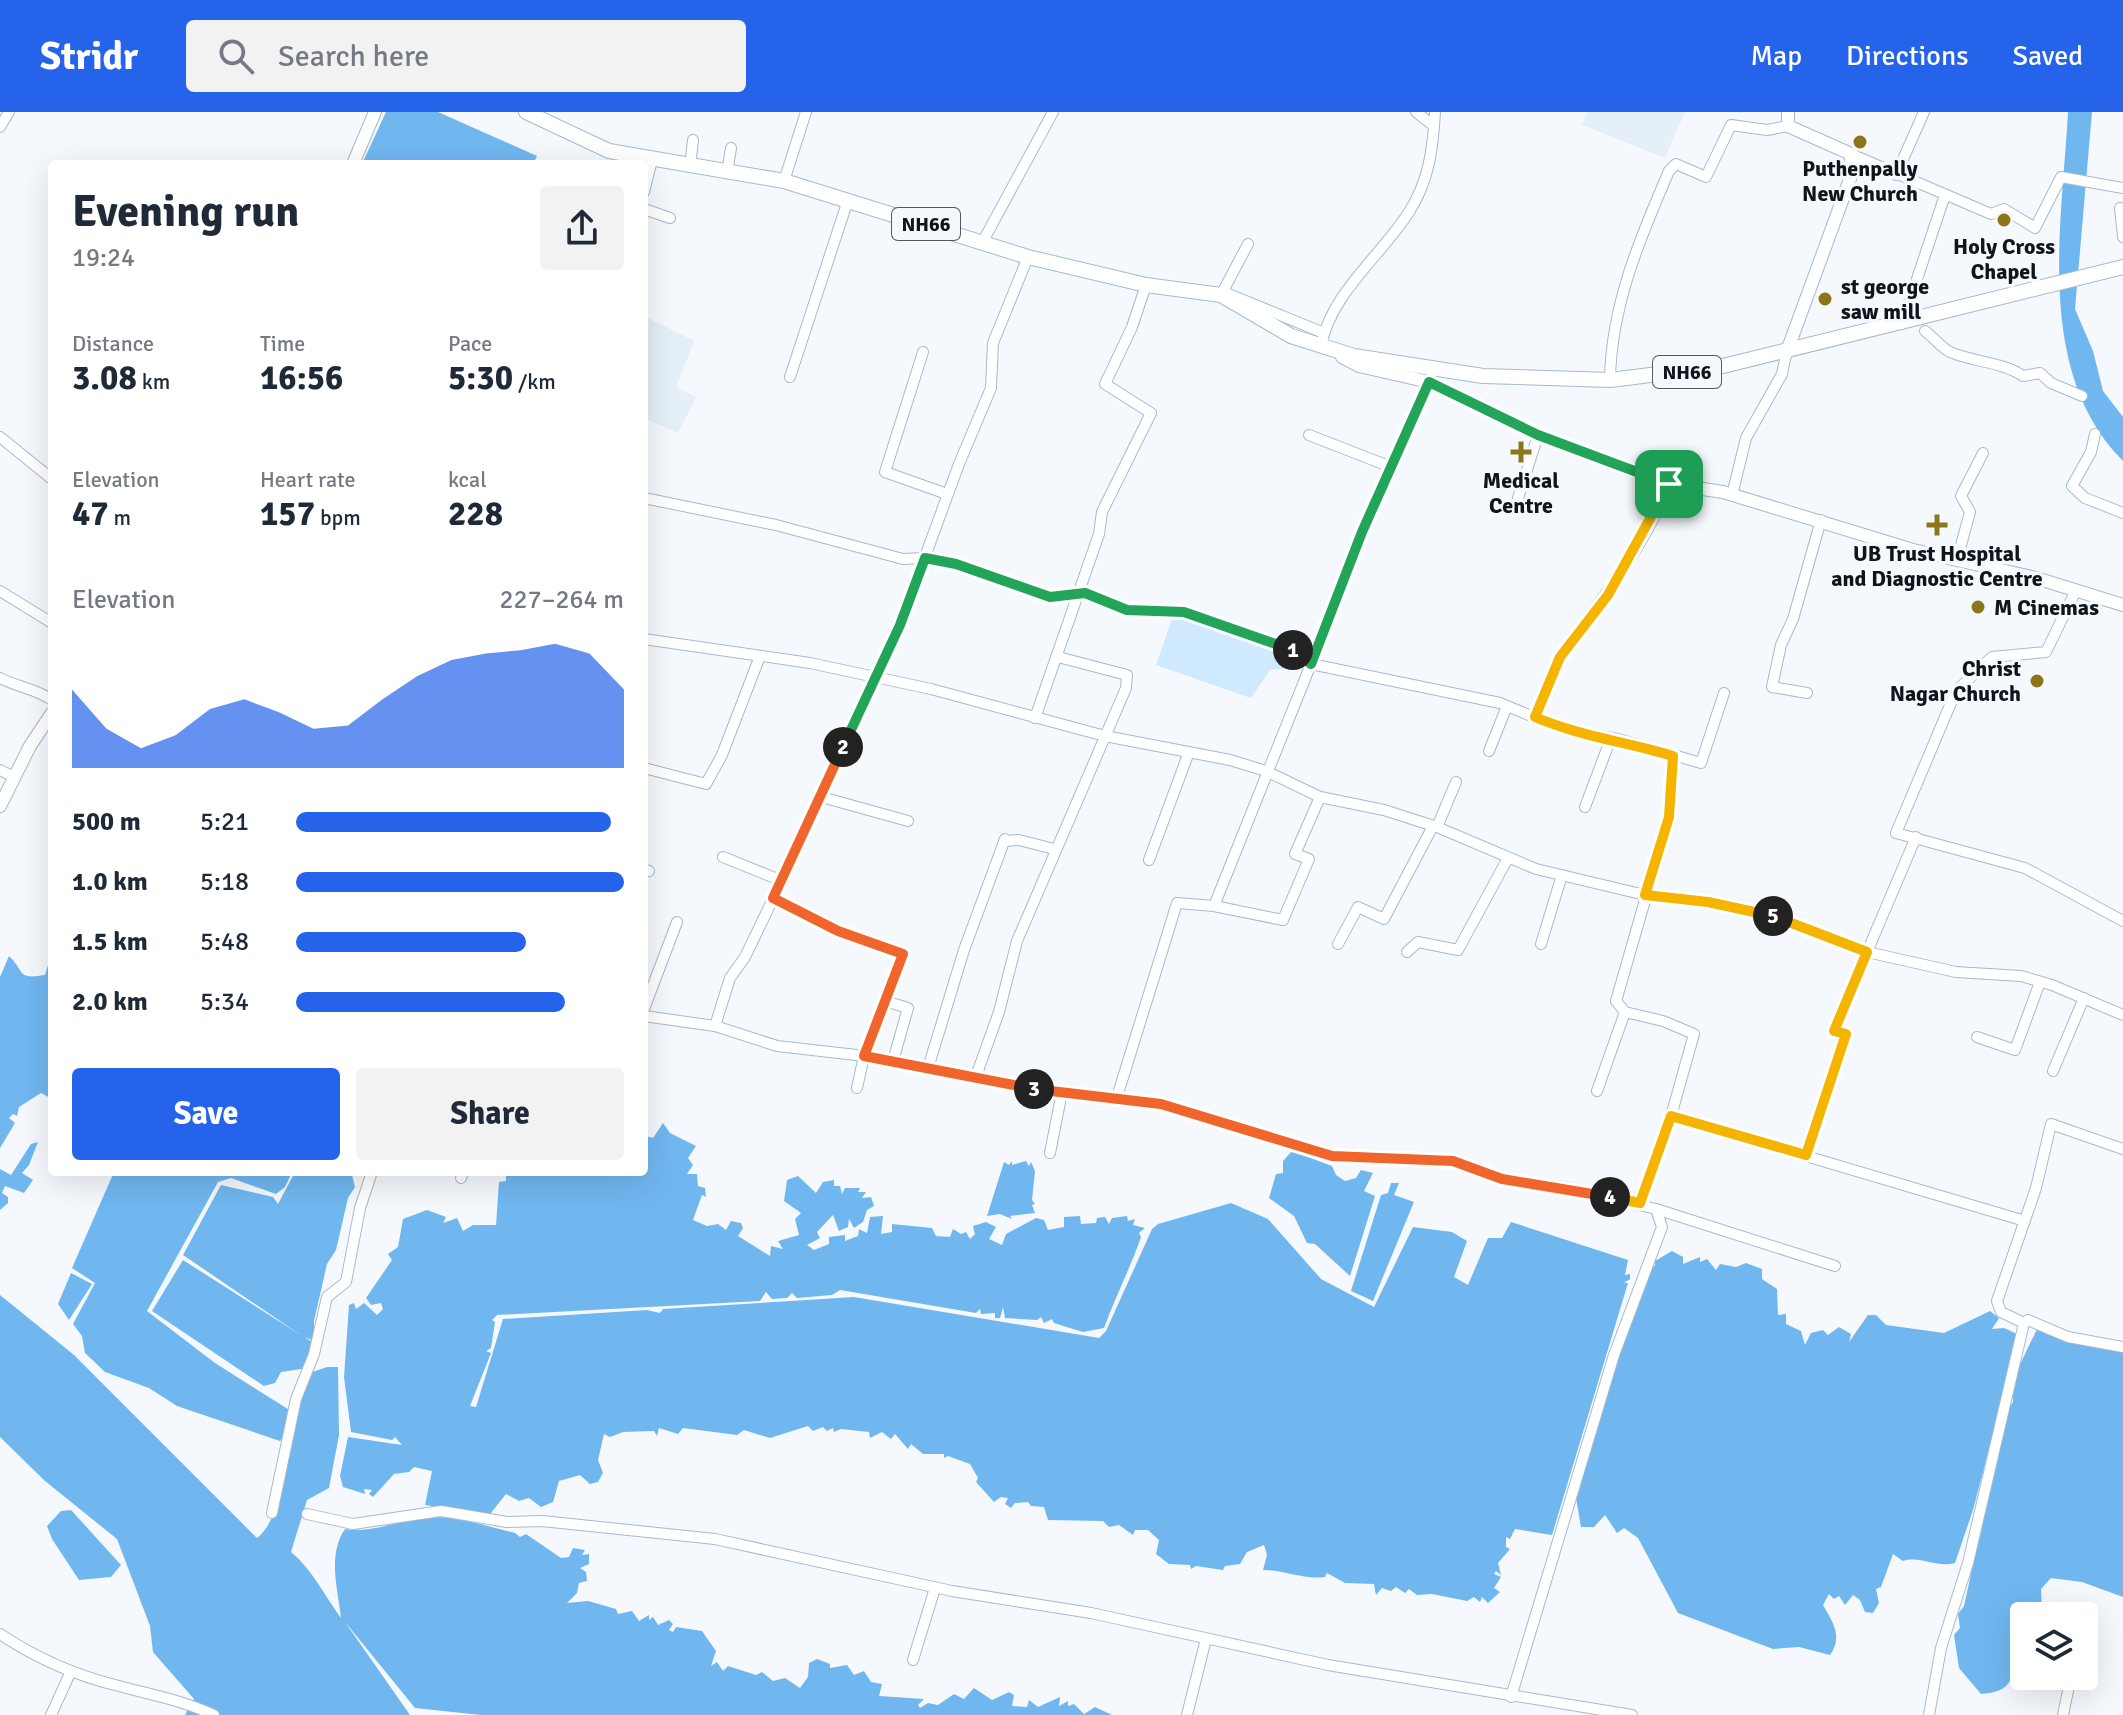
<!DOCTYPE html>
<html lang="en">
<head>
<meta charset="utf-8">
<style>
  body { margin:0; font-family:Signika,sans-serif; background:#f2f2f3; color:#1f2937; height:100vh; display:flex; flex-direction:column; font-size:30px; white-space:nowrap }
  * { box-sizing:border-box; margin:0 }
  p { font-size:26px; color:#747a83 }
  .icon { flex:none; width:44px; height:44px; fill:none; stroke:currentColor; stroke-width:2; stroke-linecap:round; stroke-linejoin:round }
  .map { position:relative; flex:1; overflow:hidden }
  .side { position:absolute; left:48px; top:48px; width:600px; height:1016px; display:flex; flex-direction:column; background:#fff; border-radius:8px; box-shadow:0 8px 32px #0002 }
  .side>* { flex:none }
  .fabs { position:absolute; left:2010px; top:1490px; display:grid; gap:16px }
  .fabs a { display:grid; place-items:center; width:88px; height:88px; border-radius:8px; background:#fff; box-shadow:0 8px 32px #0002; font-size:40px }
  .pin { position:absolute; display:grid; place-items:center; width:68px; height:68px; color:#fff; margin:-34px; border-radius:16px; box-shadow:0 4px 12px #0006 }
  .km { position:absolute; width:40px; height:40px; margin:-20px; border-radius:50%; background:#222; color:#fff; font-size:22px; line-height:40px; text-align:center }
  .round { display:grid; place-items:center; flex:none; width:84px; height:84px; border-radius:8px; background:#f2f2f3 }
  .summary { display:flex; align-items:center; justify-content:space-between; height:136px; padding:0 24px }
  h1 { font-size:44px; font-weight:700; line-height:60px }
  .stats { display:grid; grid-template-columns:repeat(3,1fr); gap:12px; height:136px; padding:8px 24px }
  .stats div { display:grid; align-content:center }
  .stats b { font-size:34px; font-weight:700 }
  .stats small { font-size:22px; font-weight:400 }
  .stats p { font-size:22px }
  .chart { height:224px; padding:16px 24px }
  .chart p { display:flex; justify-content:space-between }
  .chart svg { width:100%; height:144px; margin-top:8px; fill:#2563eb; opacity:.7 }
  .button { display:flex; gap:16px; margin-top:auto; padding:16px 24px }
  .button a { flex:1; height:92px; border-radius:8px; background:#2563eb; color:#fff; font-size:32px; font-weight:700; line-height:92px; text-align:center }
  .button a+a { background:#f2f2f3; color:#1f2937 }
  ul { padding:0 24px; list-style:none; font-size:26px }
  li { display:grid; grid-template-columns:128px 96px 1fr; align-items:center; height:60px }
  li i { height:20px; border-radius:10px; background:#2563eb }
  header { display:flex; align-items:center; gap:48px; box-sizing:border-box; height:112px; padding:0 40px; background:#2563eb; color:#fff }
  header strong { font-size:38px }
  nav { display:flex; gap:44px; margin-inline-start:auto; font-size:28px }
  .search { width:560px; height:72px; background:#f2f2f3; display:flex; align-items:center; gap:20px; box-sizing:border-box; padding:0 28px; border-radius:8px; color:#747a83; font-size:30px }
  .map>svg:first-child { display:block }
</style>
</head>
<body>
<header>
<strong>Stridr</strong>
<div class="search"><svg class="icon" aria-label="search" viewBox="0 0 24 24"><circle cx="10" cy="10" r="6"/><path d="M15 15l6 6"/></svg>Search here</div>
<nav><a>Map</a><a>Directions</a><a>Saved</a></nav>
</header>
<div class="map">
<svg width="2123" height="1603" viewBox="0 0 2123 1603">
  <rect width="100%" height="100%" fill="#f5f9fd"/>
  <g fill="#e4eff8">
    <polygon points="1588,0 1685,0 1665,46 1582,13"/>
    <polygon points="644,204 694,229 676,275 696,285 678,321 644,306"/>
  </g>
  <polygon fill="#cfe9fe" points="1173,504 1289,544 1285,557 1270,558 1251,586 1156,553"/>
  <g fill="#70b7f0">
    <polygon points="386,0 438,0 537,44 533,52 362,52"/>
    <path d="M2068,0H2092L2075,197L2093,239L2103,279L2123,305V349C2034,260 2062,113 2068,0Z"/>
    <path d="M52,840V878L49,882L52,881L49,886L52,890V987L41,981L19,995L17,1004L13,1002L9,1006L15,1011L0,1036V865L9,844C25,859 16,868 45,863Z"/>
    <path d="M663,1011L670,1021L696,1034L688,1046L693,1053L687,1062H697L698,1074L705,1076L706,1085L702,1083L693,1108L707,1114L718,1112L726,1118L731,1109L741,1111L743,1116L738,1124L770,1144L771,1134L783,1137L778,1129L799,1123L795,1107L801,1101L784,1089L787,1068L798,1064L816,1081L823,1070L834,1068V1074H840L842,1082L845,1076H860L858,1080H866L862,1086L871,1085L874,1094L867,1098L863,1110L854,1116L849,1107L848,1115L839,1119L833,1103L817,1120L820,1126L807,1133L814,1138L829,1132V1125L845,1123V1129L858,1124L859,1117L867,1121L870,1105L883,1104L881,1122L892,1120V1112L932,1116L936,1124L950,1125L953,1117L961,1122L966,1120L970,1127L975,1122L973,1114L986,1110L996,1115L989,1127L1002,1133L1006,1122L1036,1106L1044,1108L1048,1118L1064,1115V1105L1080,1104L1081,1112L1096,1111L1097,1106L1105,1105L1109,1112L1112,1106L1127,1104L1128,1109L1135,1107L1133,1113L1145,1116L1139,1121L1141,1125C1130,1157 1116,1183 1104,1216L1083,1220L1054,1211L1052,1207L1044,1211L1041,1205L1037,1208L1005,1206L1003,1195L1000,1206H995V1201L981,1202L980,1197L976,1201L840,1178L832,1183L797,1186L792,1181L787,1186L772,1187L766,1180L760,1189L497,1203L492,1208L495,1210L491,1236L486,1239L491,1241L470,1294L476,1295L503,1207L647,1198L660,1201L663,1197L854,1185L1099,1226L1106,1219L1152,1117L1158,1112L1231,1091L1268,1107L1321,1167L1374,1195L1413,1115L1452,1120L1467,1129L1454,1165L1468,1173L1488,1126H1502L1511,1110L1628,1148L1625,1163L1630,1162V1167L1624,1171H1628L1552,1423L1515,1417L1510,1427L1506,1425V1435L1510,1437L1498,1451L1501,1463L1496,1459L1494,1462L1501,1465L1494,1476L1500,1480L1488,1491L1482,1485L1480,1490L1474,1485L1467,1489L1432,1482L1417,1483L1409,1477L1405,1481L1396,1475L1391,1479L1382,1476L1376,1483L1374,1472L1345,1471L1327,1461L1325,1465C1303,1468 1285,1458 1263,1458L1267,1443L1264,1433L1247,1440L1240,1452L1225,1454L1223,1458L1196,1454L1191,1457L1190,1453L1169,1452L1156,1442L1159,1428L1148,1418H1135L1133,1423L1119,1413L1109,1415L1103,1409L1048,1408L1044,1395L1031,1394L1028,1390L1015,1391L1011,1396L1005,1392L1008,1386L1001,1385L994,1390L976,1370L978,1366L970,1352L948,1344L944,1346V1342H923L911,1332L908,1337L895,1322L891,1327L882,1320L870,1326L869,1320L841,1317L834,1320L833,1316L827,1319L823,1315L813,1319L808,1314L770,1326L744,1318L737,1323L683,1316L678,1322L659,1316L657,1324L654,1319L623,1320L610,1325L604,1322L598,1348L603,1361L598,1370L590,1372L580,1363L559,1369L553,1390L541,1395L529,1386L519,1389L506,1382L490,1402L425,1393L432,1359L414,1355L409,1360L394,1362L373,1385L369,1382L372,1378L364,1377L365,1382L343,1375L340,1364L348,1325L402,1333L395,1325L392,1328L351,1320L344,1265L349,1193L354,1191L356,1197L364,1191L377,1203L383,1197L381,1191L371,1193L366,1186L392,1148L388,1142L398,1135L403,1107L427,1098L446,1105L443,1111L457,1106L463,1119L473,1113H496L499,1070L506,1069V1060H644V1028L646,1024L653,1026Z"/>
    <polygon points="38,1030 29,1053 22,1061 33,1068 24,1081 5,1074 2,1081 8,1085 8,1091 0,1098 0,1057 11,1063 31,1032"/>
    <polygon points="1292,1039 1332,1054 1336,1063 1345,1069 1356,1066 1361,1058 1373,1061 1364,1079 1375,1084 1350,1164 1315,1132 1307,1131 1294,1104 1269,1086 1276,1062 1283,1061 1283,1049"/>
    <polygon points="1012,1049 1012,1053 1026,1049 1029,1054 1031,1050 1035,1059 1032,1088 1035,1092 1032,1093 1035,1101 1010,1104 1012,1107 1000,1102 987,1104 1004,1050 1009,1053"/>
    <polygon points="114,1060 292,1060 285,1075 276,1082 231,1066 218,1070 147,1199 215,1251 291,1299 288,1322 280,1329 177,1294 149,1276 105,1260 85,1241 82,1224 73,1212 95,1171 72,1156"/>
    <polygon points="295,1060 355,1060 352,1063 355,1075 348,1086 336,1138 327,1152 314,1209 314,1229 304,1225 314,1231 308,1256 281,1260 275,1271 264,1274 152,1199 183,1148 302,1224 183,1143 221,1073 273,1085 278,1092"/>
    <polygon points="1391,1071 1399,1071 1394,1083 1414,1090 1373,1189 1351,1179 1381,1083 1388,1081"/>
    <path d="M1672,1139L1683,1145V1152L1700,1145V1150L1707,1147L1716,1158L1720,1152L1736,1155L1746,1151L1762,1157V1167L1777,1177L1778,1203L1786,1202V1212L1801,1219L1805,1233L1811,1221L1823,1218L1828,1223L1839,1215L1851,1222L1849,1230L1868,1203H1876L1886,1213L1944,1221L1990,1199L1999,1206L1992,1217L2004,1216L2019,1223L1973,1398L1955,1451C1936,1456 1920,1443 1903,1449L1893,1442L1881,1475L1876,1477L1879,1491L1873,1501L1865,1500L1860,1488L1853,1483L1845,1493L1839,1484L1834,1487L1829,1482L1823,1493C1833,1510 1843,1525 1830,1543L1799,1535L1773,1537L1678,1501L1638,1426L1624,1416L1617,1421L1605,1403L1594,1415H1581L1576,1386L1626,1216L1652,1153L1655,1154V1149Z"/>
    <polygon points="71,1161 92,1172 69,1208 58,1192"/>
    <path d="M0,1183L74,1243L257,1426C288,1403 293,1303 298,1265L327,1255H338L339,1323L329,1376L307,1388L291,1440C311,1456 325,1484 341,1506C338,1478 327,1443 345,1417C373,1421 393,1410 420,1406C452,1401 484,1414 515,1421L520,1425L526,1422L561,1446L569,1445L573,1436L585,1438L582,1443L589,1442V1452L580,1456L586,1460L587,1469L579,1471L577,1481L567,1491L588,1489L616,1497L618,1502L632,1499L639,1509L649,1503V1508L653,1505L658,1513L669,1508L673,1512L669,1518L673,1520L676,1515L702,1519L716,1539L711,1554L717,1550L723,1559L728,1554L756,1563L762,1560L773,1569L785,1566L800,1576L808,1565L809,1551L817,1547L830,1552V1556L847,1553L854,1563L864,1559L871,1570L882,1572L879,1584L924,1587L918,1593L920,1596L928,1591L938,1593L954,1582L964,1587L974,1576L992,1588L1009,1580L1014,1583L1012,1594L1027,1595L1029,1588L1038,1595L1060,1585L1059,1594L1068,1589V1594L1074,1592L1084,1602L1095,1595L1112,1603H481L415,1596L345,1510L410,1603H185L194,1587L153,1540L150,1514L117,1427L45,1369L0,1325Z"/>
    <path d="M2037,1217L2077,1232L2123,1239V1485L2082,1470L2051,1466L2041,1477L2042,1500L2039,1504H2024V1544L2016,1548C2012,1573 2006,1580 1981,1582L1959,1556L1954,1523L1960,1516L1958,1502L1964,1494L2006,1301L2013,1290L2012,1269Z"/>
    <polygon points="71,1398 121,1453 111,1465 79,1468 52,1427 47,1414 61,1399"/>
  </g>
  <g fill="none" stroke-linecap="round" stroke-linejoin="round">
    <defs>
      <g id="minor">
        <polyline points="1416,0 1434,14"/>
        <polyline points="0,15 9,0"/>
        <polyline points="1851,42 1991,102 2004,97 2035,116 2061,65 2123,76"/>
        <polyline points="690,55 693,28"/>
        <polyline points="727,61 731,36"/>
        <polyline points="1896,63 1924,0"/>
        <polyline points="784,69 806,0"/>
        <polyline points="644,80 652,48"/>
        <polyline points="2120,96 2123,125"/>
        <polyline points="644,97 670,106"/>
        <polyline points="982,131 1053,0"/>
        <polyline points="1248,132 1221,183 1226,181 1324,221"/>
        <polyline points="1902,212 1945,83"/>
        <path d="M1925,219C1933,225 1942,236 1950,240C1973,250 2003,250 2023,264L2040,261L2051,271L2082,284"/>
        <path d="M1321,234C1331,181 1381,144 1409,100C1429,69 1433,36 1435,0"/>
        <polyline points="923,240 885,360 947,382"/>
        <polyline points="790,265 848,88"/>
        <path d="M1610,268C1611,194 1640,126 1669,59L1676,52L1706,65L1731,13L1767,18L1788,14"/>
        <polyline points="1429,270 1362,420 1311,552 1500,591 1565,618 1618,627 1701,651 1724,581"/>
        <polyline points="2095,322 2091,340 2072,374 2085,386 2123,401"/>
        <polyline points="1309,323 1391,355"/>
        <polyline points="0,325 52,367"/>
        <polyline points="1732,383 1746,326 1782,262 1786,242"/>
        <polyline points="644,386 776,413 903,447 925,446 956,452 1050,485 1085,481 1127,498 1184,500 1295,539 1311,552 1214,794 1177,791 1117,985"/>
        <polyline points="1518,386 1538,323"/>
        <polyline points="1957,448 1970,400 1961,384 1983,341"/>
        <polyline points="2076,478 2046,540 1992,545 1956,579 1896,721 2025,756 2123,809"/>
        <polyline points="0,479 52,511"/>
        <polyline points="644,527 810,551 931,577 1105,624 1230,648 1266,659 1320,685 1384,698 1437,715 1536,757 1645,783 1759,799 1867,840 1916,725"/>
        <path d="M0,566C17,575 37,577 52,588"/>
        <polyline points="1807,581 1772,575 1781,533 1793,507 1821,408"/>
        <path d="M1535,605C1543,586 1549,561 1561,543C1601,487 1644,437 1669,372"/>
        <polyline points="1035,606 1099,422 1102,400 1151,301 1105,272 1132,215 1146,173"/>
        <polyline points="1489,639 1507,594"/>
        <polyline points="644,656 706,672 722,643 760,544"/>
        <polyline points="0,658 14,665"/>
        <polyline points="818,684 908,709"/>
        <polyline points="1585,695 1611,626"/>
        <polyline points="1437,715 1456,670"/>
        <polyline points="1004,729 1019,728 1054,737"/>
        <polyline points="723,745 780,768"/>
        <polyline points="1149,748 1189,640"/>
        <polyline points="644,758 649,759"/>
        <polyline points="773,786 838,819 903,842 864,944 857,976"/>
        <polyline points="1214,794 1283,808 1309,747 1295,742 1320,685"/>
        <polyline points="1338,832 1358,795 1384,807 1433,714"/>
        <polyline points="1541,832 1562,763"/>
        <polyline points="1407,840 1418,830 1458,838 1508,746"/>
        <polyline points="885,889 908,896 893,949"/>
        <polyline points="644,897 677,810"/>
        <polyline points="1625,900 1663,909 1694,922 1671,1004 1640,1091"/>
        <polyline points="644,904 715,914 777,934 874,945 1021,976 1161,992 1332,1044 1453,1049 1502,1067 1569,1076 1656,1097 1662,1115 1614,1243 1511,1585"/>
        <polyline points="715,914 730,866 745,845 772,789 900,513 959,352 991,276 993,231 1028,145"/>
        <polyline points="1977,925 2015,938 2040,870"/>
        <polyline points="928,956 964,838 1005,727"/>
        <polyline points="2053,959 2084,886"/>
        <polyline points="975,967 999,900 1017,829 1126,576 1127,563 1058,545"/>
        <polyline points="1597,979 1625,900 1616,889 1669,705 1673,644"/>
        <polyline points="1671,1004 2025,1109"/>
        <polyline points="1050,1041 1062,980"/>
        <polyline points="1806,1043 1846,922 1834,919 1867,840 1956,860 2021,864 2052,873 2123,903"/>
        <polyline points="461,1066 463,1060"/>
        <polyline points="1656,1097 1835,1154"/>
        <polyline points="2024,1211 2028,1208 2068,1225 2123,1235"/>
        <polyline points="272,1401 296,1287 314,1242 327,1185 346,1170 360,1096 372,1060"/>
        <polyline points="307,1402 353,1412 441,1399 507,1410 542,1409 715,1427 952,1479 1091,1501 1328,1553 1632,1603"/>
        <polyline points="2084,1510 2085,1506"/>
        <path d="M0,1522C36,1546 77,1564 119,1574C152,1583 182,1588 214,1603"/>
        <polyline points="913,1548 935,1476"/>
        <polyline points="51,1603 71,1559"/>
        <polyline points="1187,1603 1206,1527"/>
        <polyline points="1929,1603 1941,1536 1968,1451 2024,1211 2001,1200 1997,1189 2036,1076 2051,1012 2123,1037"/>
        <polyline points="2063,1603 2071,1564"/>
      </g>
      <g id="major">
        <polyline points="353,52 375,0"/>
        <polyline points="1786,242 1850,67 1851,42 1788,14 1788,0"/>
        <polyline points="1342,245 1359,254 1429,270 1538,323 1663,371 1723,380 1913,438 2036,466 2123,493"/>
        <polyline points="0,694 30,634 52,601"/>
      </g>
      <polyline id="highway" points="526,0 609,39 784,69 1028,145 1146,173 1221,183 1291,224 1354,244 1483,264 1610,268 1723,254 2123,155"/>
    </defs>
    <use href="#minor" stroke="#a6bacc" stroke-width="12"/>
    <use href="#major" stroke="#a6bacc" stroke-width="14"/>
    <use href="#highway" stroke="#a6bacc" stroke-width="16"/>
    <use href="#minor" stroke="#fff" stroke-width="10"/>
    <use href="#major" stroke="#fff" stroke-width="12"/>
    <use href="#highway" stroke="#fff" stroke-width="14"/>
  </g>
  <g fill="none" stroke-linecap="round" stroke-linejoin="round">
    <defs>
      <polyline id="split-1" points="1293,538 1311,552 1362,420 1429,270 1538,323 1669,372"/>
      <polyline id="split-2" points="843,635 900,513 925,446 956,452 1050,485 1085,481 1127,498 1184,500 1293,538"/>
      <polyline id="split-3" points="843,635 773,786 838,819 903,842 864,944 1034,977"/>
      <polyline id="split-4" points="1034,977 1161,992 1332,1044 1453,1049 1502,1067 1610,1085"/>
      <polyline id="split-5" points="1610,1085 1640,1091 1671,1004 1806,1043 1846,922 1834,919 1867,840 1773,804"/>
      <path id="split-6" d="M1669,372L1608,483L1560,545L1535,605C1579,624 1627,630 1673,644L1669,705L1645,783L1708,790L1773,804"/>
    </defs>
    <use href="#split-1" stroke="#fff" stroke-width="16"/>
    <use href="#split-2" stroke="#fff" stroke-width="16"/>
    <use href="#split-3" stroke="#fff" stroke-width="16"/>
    <use href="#split-4" stroke="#fff" stroke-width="16"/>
    <use href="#split-5" stroke="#fff" stroke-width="16"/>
    <use href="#split-6" stroke="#fff" stroke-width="16"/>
    <use href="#split-1" stroke="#22a559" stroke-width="10"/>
    <use href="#split-2" stroke="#22a559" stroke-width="10"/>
    <use href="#split-3" stroke="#f0652b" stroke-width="10"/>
    <use href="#split-4" stroke="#f0652b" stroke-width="10"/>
    <use href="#split-5" stroke="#f5b400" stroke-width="10"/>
    <use href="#split-6" stroke="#f5b400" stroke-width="10"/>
  </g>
  <g fill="#8c761a" stroke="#f5f9fd" stroke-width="3">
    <circle cx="1860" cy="30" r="8"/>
    <circle cx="2004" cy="108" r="8"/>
    <circle cx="1825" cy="187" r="8"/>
    <path d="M1517 328h8v8h8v8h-8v8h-8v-8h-8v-8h8z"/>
    <path d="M1933 401h8v8h8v8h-8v8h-8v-8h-8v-8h8z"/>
    <circle cx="1978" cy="495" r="8"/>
    <circle cx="2037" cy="569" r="8"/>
  </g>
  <g text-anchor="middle" stroke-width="7" stroke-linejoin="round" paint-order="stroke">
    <g fill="#f5f9fd" stroke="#53595f" stroke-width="2">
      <rect x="892" y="96" width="68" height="32" rx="6"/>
      <rect x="1653" y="244" width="68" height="32" rx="6"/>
    </g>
    <g font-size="20" font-weight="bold" fill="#0e151b">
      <text x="926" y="119">NH66</text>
      <text x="1687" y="267">NH66</text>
    </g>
    <g font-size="22" font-weight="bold" fill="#0e151b" stroke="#f5f9fd">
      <text x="1860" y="64">Puthenpally<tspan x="1860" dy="25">New Church</tspan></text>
      <text x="2004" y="142">Holy Cross<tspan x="2004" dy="25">Chapel</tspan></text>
      <text x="1841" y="182" text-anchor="start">st george<tspan x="1841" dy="25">saw mill</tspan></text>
      <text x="1521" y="376">Medical<tspan x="1521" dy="25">Centre</tspan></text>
      <text x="1937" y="449">UB Trust Hospital<tspan x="1937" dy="25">and Diagnostic Centre</tspan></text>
      <text x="1994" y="503" text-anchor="start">M Cinemas</text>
      <text x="2021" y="564" text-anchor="end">Christ<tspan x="2021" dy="25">Nagar Church</tspan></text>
    </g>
  </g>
</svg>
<div class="fabs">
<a><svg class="icon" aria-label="layers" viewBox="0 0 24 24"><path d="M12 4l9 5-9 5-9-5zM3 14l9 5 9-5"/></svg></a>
</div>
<div class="pin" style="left:1669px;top:372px;background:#1e9e55"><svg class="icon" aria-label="arrive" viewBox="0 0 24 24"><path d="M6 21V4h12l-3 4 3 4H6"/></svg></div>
<b class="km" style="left:1293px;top:538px">1</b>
<b class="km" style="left:843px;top:635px">2</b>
<b class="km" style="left:1034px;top:977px">3</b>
<b class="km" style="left:1610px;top:1085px">4</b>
<b class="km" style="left:1773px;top:804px">5</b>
<section class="side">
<div class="summary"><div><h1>Evening run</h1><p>19:24</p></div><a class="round"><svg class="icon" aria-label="share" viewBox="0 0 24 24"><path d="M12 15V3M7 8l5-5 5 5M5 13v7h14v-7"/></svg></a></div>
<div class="stats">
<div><p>Distance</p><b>3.08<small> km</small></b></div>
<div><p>Time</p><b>16:56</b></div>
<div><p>Pace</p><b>5:30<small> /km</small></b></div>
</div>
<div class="stats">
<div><p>Elevation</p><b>47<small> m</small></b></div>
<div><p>Heart rate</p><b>157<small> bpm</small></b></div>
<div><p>kcal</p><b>228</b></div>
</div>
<div class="chart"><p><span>Elevation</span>227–264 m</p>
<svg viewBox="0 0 160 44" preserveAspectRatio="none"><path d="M0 44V20L10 32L20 38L30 34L40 26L50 23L60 27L70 32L80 31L90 23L100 16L110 11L120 9L130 8L140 6L150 9L160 20V44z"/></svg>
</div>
<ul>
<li><b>500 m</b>5:21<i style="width:96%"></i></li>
<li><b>1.0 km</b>5:18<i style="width:100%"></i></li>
<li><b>1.5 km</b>5:48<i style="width:70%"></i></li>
<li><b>2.0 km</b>5:34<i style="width:82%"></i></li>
</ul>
<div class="button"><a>Save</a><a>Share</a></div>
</section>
</div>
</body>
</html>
